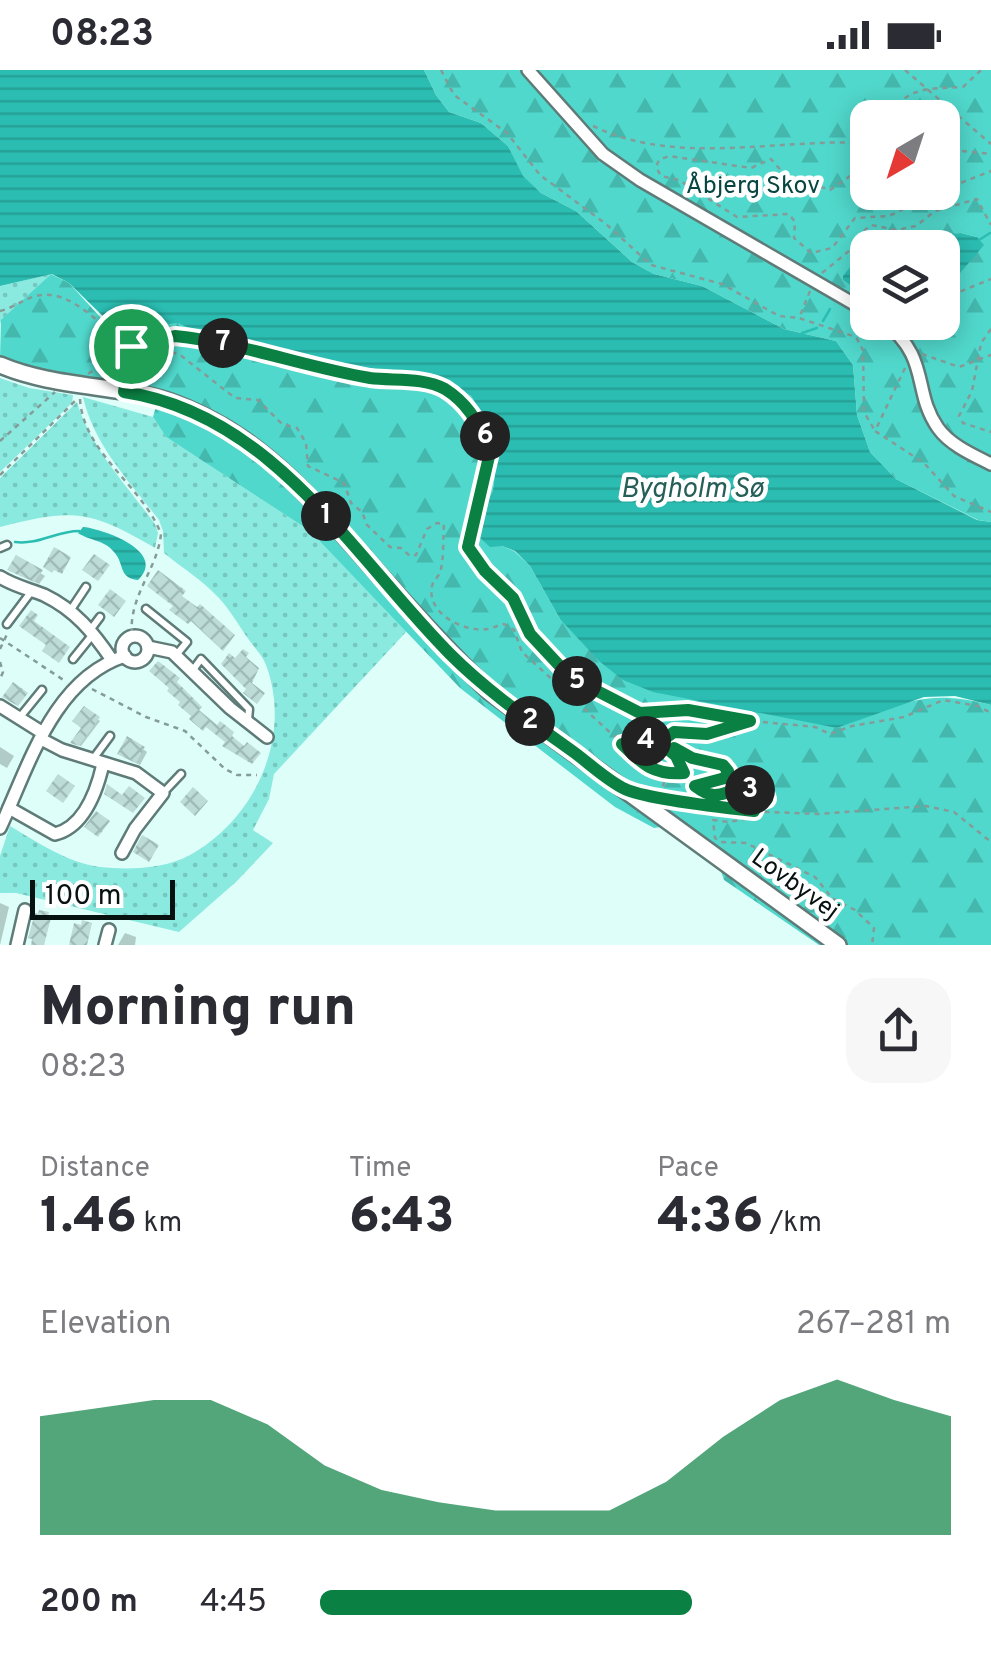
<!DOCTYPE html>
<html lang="en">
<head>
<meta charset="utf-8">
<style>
  body { margin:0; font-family:Overpass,sans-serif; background:#f7f7f7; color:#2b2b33; height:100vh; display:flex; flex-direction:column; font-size:38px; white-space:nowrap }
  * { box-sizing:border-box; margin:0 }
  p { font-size:32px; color:#7c7c81 }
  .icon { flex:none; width:55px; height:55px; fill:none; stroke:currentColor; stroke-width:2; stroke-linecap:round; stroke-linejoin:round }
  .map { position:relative; height:875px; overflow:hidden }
  .drawer { display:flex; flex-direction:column; background:#fff; flex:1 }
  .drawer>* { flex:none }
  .needle { width:65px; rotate:219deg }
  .controls { position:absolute; left:850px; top:30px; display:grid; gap:20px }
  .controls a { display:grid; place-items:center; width:110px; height:110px; border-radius:20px; background:#fff; box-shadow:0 5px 25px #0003; font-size:50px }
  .scale { position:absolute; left:30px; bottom:25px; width:145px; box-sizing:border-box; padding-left:10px; border:5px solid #061110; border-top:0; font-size:28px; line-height:35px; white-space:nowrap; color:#061110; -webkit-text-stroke:8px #fff; paint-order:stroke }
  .pin { position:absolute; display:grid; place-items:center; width:85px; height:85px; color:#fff; margin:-42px; border:5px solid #fff; border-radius:50%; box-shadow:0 2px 10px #0007 }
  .km { position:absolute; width:50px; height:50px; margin:-25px; border-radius:50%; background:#222; color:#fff; font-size:28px; line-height:50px; text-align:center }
  .round { display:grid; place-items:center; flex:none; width:105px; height:105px; border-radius:30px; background:#f7f7f7 }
  .head { display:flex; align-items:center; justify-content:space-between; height:170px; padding:0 40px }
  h1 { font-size:55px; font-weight:800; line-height:75px }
  .figures { display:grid; grid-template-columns:repeat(3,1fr); gap:15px; height:170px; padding:10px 40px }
  .figures div { display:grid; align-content:center }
  .figures b { font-size:50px; font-weight:800 }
  .figures small { font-size:28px; font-weight:400 }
  .figures p { font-size:28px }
  .chart { height:280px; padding:20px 40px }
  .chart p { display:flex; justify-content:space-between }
  .chart svg { width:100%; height:180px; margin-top:10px; fill:#0b8043; opacity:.7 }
  ul { padding:0 40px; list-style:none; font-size:32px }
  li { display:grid; grid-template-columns:160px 120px 1fr; align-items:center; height:75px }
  li i { height:25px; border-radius:12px; background:#0b8043 }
  .status { display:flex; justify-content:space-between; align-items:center; height:70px; padding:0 50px; background:#fff; direction:ltr }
  .status svg { height:28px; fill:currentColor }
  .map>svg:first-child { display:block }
</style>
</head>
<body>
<div class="status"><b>08:23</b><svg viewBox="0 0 49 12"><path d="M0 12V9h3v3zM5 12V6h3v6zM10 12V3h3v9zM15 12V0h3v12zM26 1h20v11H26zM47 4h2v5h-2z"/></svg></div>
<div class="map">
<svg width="991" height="875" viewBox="0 0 991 875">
  <defs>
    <pattern id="grass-dots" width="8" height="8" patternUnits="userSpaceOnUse" patternTransform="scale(2.5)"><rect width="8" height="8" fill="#8aeae0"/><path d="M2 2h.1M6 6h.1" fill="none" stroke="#76c8bf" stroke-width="1.8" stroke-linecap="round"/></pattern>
    <pattern id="forest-firs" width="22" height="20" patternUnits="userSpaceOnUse" patternTransform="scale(2.5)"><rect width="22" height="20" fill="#51d8cc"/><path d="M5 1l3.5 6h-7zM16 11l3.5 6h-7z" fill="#45b8ae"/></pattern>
    <pattern id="water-rules" width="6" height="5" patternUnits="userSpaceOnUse" patternTransform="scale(2.5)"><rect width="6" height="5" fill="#2bbdb2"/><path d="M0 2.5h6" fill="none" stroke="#25a198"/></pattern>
    <pattern id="building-cross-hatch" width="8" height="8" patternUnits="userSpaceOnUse" patternTransform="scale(2.5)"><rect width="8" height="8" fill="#bddcd8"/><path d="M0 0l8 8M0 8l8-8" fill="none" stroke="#a1bcb8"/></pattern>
  </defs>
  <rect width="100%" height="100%" fill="#defef9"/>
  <g fill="url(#grass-dots)">
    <polygon points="51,204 2,250 0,254 0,216"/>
    <polygon points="0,308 29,318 73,325 72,333 0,402"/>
    <path d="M83,327L153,347L166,367L310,461L407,561L274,704L269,729L253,760L273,773L237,811L179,862L16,823H0V786L10,756C37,772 68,793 100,797C128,800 165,799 190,785C255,749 293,667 266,595C263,586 254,577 249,570C239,556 229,538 217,526C202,510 181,497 164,483L163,461L159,450C129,411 94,375 83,327Z"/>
    <path d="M77,332C91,379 126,414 155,454L158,463L155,478C90,440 74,438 0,457V408Z"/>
  </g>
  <g fill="url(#forest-firs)" fill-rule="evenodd">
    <path d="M424,0H991V452L978,450L896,409L870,382L857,345L853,295L836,271L784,259L702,216L654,204L632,192L576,141L541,123L522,106L508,76L481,53L449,42L436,25ZM868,48H942V122H868ZM961,163L977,167L953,213L943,223L942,252H868L867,226L844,210C877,158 872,186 922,174C936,171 946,164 961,163Z"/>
    <path d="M51,204L69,213L101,248L128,259L158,253H179L213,269L379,308L417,305L446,311L471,326L487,351L497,385L493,420L478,450L502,476L514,481L530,496L560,549L837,658C900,635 923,617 991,635V875H819L724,810L713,779L680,754L654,758L615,737L460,618L310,461L166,367L153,347L160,322L142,316L60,303L0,288L1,250Z"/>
  </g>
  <g fill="url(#water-rules)">
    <polygon points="0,0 424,0 436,25 449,42 481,53 508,76 523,106 541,123 576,141 632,192 654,204 702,216 784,259 836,271 853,295 857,345 870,382 896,409 977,450 991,452 991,635 955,626 924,627 837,658 653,622 623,610 599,591 560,549 530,496 515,481 502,476 490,477 479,467 478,450 493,420 497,385 487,351 471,326 446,311 417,305 379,308 313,294 213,269 178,253 115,258 69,213 52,204 0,216"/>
    <polygon points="961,163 977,167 984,175 943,223 942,178 872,177 922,175 949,164"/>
    <polygon points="867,179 867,226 843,210 843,206 862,182"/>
    <path d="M83,457C104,459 168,482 138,510C118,508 125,494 114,482C105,470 90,471 78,463Z"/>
  </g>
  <g fill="#0003">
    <polygon points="17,488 45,506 39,514 10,500"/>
    <polygon points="85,639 100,651 81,676 74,674 84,658"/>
    <polygon points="0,677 14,686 7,698 0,694"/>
    <polygon points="143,679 147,682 140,695 123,687"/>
    <polygon points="0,833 9,837 0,875"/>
    <polygon points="125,863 136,867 135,875 118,875"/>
  </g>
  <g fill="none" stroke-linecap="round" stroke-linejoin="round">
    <g stroke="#2bbdb2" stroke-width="2.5">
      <polyline points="979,170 990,163"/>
      <polyline points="823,251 830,239"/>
      <polyline points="802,263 817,258"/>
      <path d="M15,472C39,475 56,461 79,461"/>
    </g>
  </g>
  <g fill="url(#building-cross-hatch)">
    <polygon points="54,477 71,487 62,504 54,500 52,503 43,497"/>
    <polygon points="94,484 110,495 98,511 82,500"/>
    <polygon points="16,485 43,500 34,512 7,500"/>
    <polygon points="158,500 186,521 182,526 197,537 200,534 235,565 223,581 191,551 188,554 169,540 173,536 147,516"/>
    <polygon points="110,519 126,531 114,547 98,535"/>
    <polygon points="31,540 38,545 34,551 70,577 59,593 42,581 46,575 19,556"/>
    <polygon points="243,579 249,583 246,587 259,598 252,613 265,623 257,634 243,623 246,619 221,594 229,583 235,588"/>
    <polygon points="158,591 180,608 177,612 202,637 199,640 217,655 220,651 234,662 232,666 244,676 247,672 261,683 252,694 222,676 225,672 206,657 203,661 189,649 191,646 178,635 180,632 167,621 169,618 149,601"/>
    <polygon points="13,612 28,623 18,636 2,627"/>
    <polygon points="84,636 100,647 79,676 70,673 81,658 72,651"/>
    <polygon points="127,666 145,677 136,693 117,684"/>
    <polygon points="58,704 75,716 63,733 46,721"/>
    <polygon points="107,714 122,725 129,716 145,728 133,743 104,724"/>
    <polygon points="193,717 208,731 195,746 180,732"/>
    <polygon points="96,741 110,751 98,767 84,757"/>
    <polygon points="142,765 159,775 149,792 133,782"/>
    <polygon points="39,840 49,842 48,847 51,848 44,875 31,875 32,869 28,868 35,843 38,844"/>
    <polygon points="82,850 92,853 87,875 69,875 74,853 81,855"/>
  </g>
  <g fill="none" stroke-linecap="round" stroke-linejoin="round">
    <defs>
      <g id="lane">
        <polyline points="0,478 7,475"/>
        <polyline points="146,539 187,572 177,584"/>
        <polyline points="70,541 86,517"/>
        <polyline points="7,554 31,522"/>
        <polyline points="91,559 100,547"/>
        <polyline points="73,589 94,563"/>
        <polyline points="193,600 201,589 249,639 248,650"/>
        <polyline points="20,647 42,620"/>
        <polyline points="93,689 110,666"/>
        <polyline points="163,723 181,704"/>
      </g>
      <g id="street">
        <polyline points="528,0 603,84 640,110 868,242"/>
        <path d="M884,252C931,288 912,321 938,358C950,375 973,385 991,394"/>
        <path d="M0,507C14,516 29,519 44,525C75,540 93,562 112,590"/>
        <circle cx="135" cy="579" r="13"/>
        <polyline points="148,577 172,582 230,638 267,667"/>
        <polyline points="0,636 43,663"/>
        <polyline points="41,669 62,680 136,703 163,723 135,759 122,783"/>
        <path d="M9,738L55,764C84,757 97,720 103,694"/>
        <path d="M0,758C29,696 53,609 125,586"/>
        <polyline points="17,875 25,840"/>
        <polyline points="105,875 109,860"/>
      </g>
      <path id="secondary" d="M0,295C47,315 100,315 149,326C171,330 194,341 213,351C272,382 316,434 360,483C402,531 444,578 490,622L838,875"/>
    </defs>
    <use href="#lane" stroke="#5f7b78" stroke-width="11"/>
    <use href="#street" stroke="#5f7b78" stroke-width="16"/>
    <use href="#secondary" stroke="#5f7b78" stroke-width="20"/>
    <g stroke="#849b98" stroke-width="2.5" stroke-dasharray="5 5" stroke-linecap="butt">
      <polyline points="441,0 454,25 507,63 540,105 606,154 651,195 722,214 779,246 799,248"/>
      <polyline points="905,0 991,74"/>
      <path d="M882,48C913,16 923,19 963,17L981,0"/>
      <path d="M593,56C678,97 777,68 868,73"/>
      <polyline points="942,79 991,84"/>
      <polyline points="868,82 856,102 830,120 785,105 771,89 751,98 669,86 659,90 656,97 661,106 679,110 737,147 789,144 795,152 794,168 811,183 832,178 855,148 889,146 910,136 910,130 903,122"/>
      <polyline points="942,114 953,116 991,101"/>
      <polyline points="822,203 849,181 860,164 871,155 897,160 916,156 935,141 977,129 991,155"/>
      <polyline points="810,221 799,248 856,267 863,280 864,342 875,361"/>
      <polyline points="942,229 991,209"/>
      <path d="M0,241C13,238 24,229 36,226C73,217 101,260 131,275L175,266L200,268L372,308L442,317L470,339L491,378L468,477L485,501L513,529L530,563L570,607L640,643L688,640L750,651"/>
      <polyline points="991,259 981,273 972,321 959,346 963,353 991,362"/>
      <polyline points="914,270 924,252"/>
      <polyline points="922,284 959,297 991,285"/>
      <polyline points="905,298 875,361 924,393 954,426 991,442"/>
      <path d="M88,304C111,288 125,301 147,309C156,297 161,278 179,284L235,328L258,330L282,354L297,358L306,373L308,396L344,413L351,433L362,442L367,455L390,477L401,478L410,486L416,485L427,459L437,453L444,454C443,465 444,493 440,502C437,510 434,508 432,516C426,544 465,563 488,559C494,558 498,555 504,554L514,560L522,582L648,697L692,713L726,738"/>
      <polyline points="126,309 131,277"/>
      <path d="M80,329C83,383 143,416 161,464C157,501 128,526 132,566"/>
      <polyline points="0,371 55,322"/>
      <polyline points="0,405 77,329"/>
      <polyline points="0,568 65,611"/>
      <polyline points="0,579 8,562"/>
      <polyline points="0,592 3,602 0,609"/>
      <polyline points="92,619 146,647 185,661 225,699 237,705 257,705"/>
      <polyline points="753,651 815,657 830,664 852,656 904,647 943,630 978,636 991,643"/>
      <polyline points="622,673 663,670 673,662 707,664 745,652"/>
      <path d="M671,704L684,703L671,679C680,681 686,686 695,689C708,693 718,691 728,701L725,708L693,718L695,724L704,725"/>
      <polyline points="656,725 745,741 819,744 926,736 954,742 991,772"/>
      <path d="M712,725C736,725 740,718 765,723L767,729L756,734L750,748L729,752L713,750L715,768L721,772L746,773L815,807L832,828L855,840L874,858L872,875"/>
      <polyline points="660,726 666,706"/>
    </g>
    <use href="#lane" stroke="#fff" stroke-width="6"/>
    <use href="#street" stroke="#fff" stroke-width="11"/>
    <use href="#secondary" stroke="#fff" stroke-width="15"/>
  </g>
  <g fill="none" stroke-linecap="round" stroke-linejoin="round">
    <defs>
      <path id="route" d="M175,266C242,273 304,297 370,308C393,311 424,307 445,319C469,334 478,354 491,378L468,477L485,501L513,528L530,564L570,607L640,643L688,640L750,651L707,664L674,662L663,670L622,674C643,695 654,705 684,703L676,686L670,681L674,678L692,688L723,695L728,701L725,708L695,716C720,735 723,718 747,719C753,720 759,722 765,723L767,729L758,732L754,741L745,740C719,737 646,729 625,719C608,711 591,695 575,683C532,652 488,622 450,584C352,485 273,344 124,322L131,276Z"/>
    </defs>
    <use href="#route" stroke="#fff" stroke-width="20"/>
    <use href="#route" stroke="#0b8043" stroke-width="12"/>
  </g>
  <g text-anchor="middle" stroke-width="9" stroke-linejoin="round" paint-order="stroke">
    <g font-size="25" fill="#074641" stroke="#fff">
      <text x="753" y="123">Åbjerg Skov</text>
    </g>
    <g font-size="25" fill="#061110" stroke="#fff">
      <text transform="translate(796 813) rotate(36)" y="9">Lovbyvej</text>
    </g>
    <g font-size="28" font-style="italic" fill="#265e58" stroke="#fff">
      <text x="692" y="427">Bygholm Sø</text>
    </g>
  </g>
</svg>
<div class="controls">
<a><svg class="needle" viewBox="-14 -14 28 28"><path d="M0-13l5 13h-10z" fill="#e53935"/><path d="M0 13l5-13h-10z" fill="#7c7c81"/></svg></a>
<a><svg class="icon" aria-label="layers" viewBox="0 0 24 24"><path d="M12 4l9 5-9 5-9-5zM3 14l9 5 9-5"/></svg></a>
</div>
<div class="scale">100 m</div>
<div class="pin" style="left:131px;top:276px;background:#1e9e55"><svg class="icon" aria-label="arrive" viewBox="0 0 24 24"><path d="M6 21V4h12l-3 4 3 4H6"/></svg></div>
<b class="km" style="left:326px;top:446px">1</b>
<b class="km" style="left:530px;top:651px">2</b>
<b class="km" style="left:750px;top:720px">3</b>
<b class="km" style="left:646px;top:671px">4</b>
<b class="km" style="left:577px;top:611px">5</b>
<b class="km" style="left:485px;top:366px">6</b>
<b class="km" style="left:223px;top:273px">7</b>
</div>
<section class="drawer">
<div class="head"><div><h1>Morning run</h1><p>08:23</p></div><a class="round"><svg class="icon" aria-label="share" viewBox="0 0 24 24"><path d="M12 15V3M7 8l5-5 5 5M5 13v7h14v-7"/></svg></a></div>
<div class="figures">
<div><p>Distance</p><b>1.46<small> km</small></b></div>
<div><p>Time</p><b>6:43</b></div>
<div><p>Pace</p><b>4:36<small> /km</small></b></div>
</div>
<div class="chart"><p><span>Elevation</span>267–281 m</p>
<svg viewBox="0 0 160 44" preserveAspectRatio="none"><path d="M0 44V15L10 13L20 11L30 11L40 17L50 27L60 33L70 36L80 38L90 38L100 38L110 31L120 20L130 11L140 6L150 11L160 15V44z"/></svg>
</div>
<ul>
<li><b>200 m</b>4:45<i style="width:59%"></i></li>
</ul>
</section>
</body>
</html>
